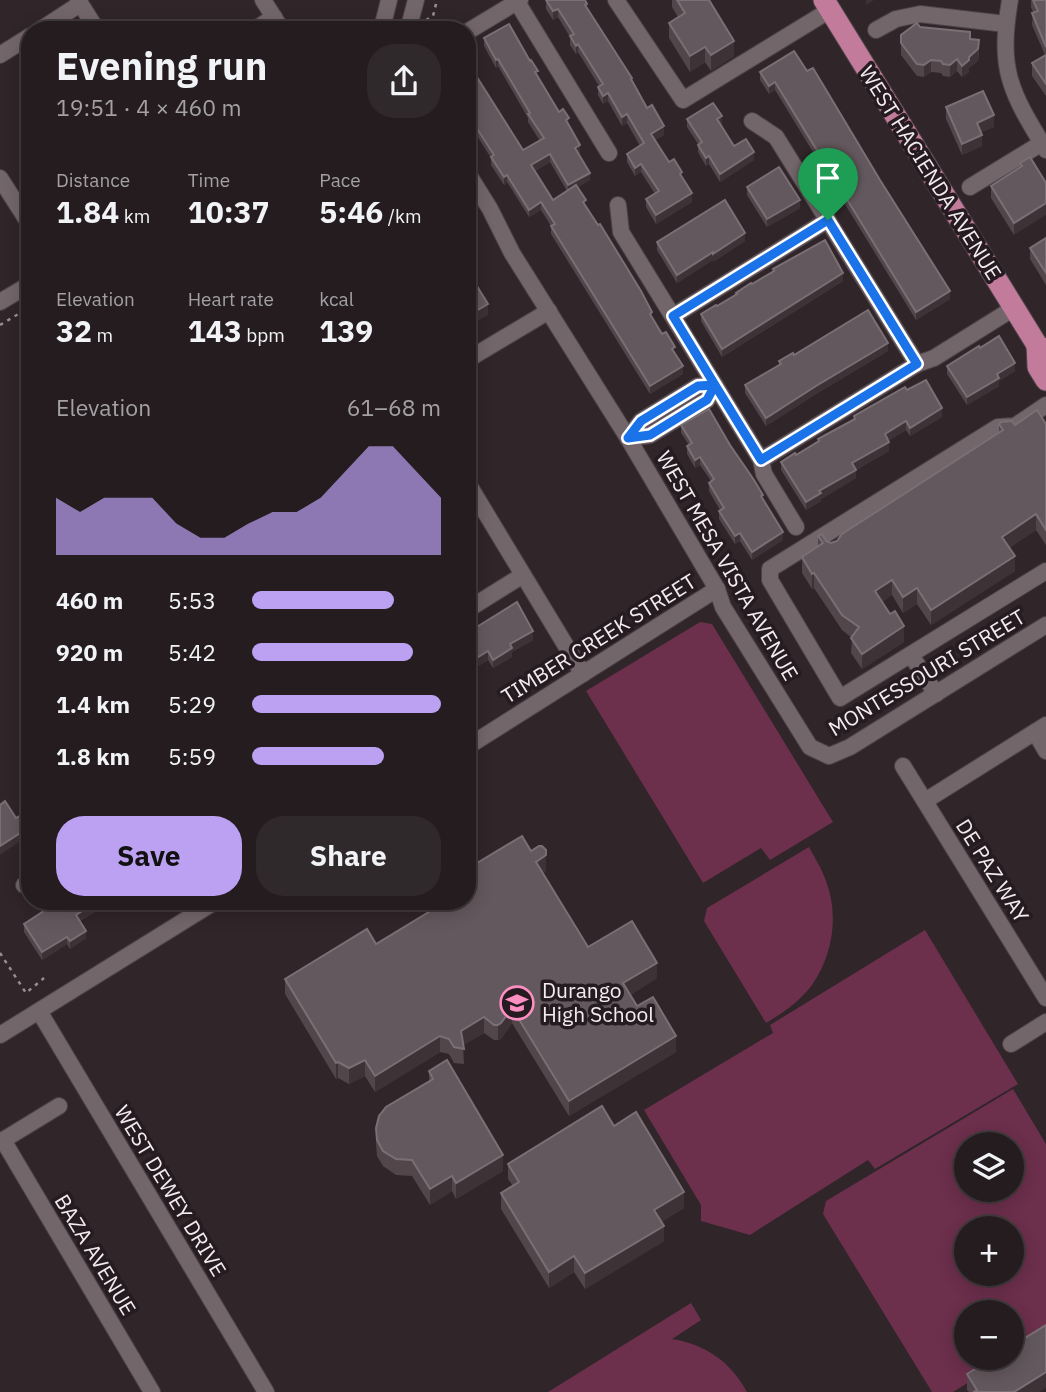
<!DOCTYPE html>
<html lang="en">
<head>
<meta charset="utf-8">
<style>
  body { margin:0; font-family:"IBM Plex Sans",sans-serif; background:#30292c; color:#f1f3f6; height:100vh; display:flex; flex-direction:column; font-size:26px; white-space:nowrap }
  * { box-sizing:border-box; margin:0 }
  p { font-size:23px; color:#a3a1a4 }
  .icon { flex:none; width:38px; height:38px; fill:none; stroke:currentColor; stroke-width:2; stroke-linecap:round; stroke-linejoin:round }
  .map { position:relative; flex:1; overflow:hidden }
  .drawer { position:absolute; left:21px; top:21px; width:455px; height:889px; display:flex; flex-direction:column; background:#241c1f; border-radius:28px; box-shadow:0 4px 18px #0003,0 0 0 2px #413a3d }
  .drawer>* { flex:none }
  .fabs { position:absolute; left:954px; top:1132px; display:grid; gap:14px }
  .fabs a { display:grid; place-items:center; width:70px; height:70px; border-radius:50%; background:#241c1f; box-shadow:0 4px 18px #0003,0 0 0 2px #413a3d; font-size:35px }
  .pin { position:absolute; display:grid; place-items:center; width:60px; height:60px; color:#fff; margin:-72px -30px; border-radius:50% 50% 50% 0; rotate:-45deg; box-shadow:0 0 7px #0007 }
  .pin .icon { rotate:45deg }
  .round { display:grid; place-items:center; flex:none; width:74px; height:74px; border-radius:28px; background:#30292c }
  .head { display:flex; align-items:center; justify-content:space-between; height:119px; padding:0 35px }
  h1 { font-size:38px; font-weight:800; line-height:52px }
  .stats { display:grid; grid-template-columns:repeat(3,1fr); gap:10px; height:119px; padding:7px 35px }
  .stats div { display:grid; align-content:center }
  .stats b { font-size:30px; font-weight:800 }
  .stats small { font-size:19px; font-weight:400 }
  .stats p { font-size:19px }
  .chart { height:196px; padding:14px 35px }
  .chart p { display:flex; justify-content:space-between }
  .chart svg { width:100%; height:126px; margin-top:7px; fill:#bca0f2; opacity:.7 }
  .cta { display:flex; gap:14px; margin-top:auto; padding:14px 35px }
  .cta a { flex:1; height:80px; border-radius:28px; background:#bca0f2; color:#111; font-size:28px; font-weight:800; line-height:80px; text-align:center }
  .cta a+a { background:#30292c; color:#f1f3f6 }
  ul { padding:0 35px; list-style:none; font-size:23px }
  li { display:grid; grid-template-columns:112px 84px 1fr; align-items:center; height:52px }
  li i { height:18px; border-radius:9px; background:#bca0f2 }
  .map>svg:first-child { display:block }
</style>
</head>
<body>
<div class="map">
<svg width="1046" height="1392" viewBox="0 0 1046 1392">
  <rect width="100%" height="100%" fill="#302529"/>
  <g fill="#6c2f4c" fill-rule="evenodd">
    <polygon points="700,622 712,624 833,822 770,860 761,848 703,883 586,691"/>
    <path d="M809,847C815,858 822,869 826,881C839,915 833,955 812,985C800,1001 783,1013 766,1023L704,921L707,908Z"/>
    <polygon points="925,930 1018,1084 875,1169 868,1160 750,1235 701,1221 701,1205 644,1110 773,1033 770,1025"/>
    <path d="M1013,1089L1046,1144V1335L1012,1356V1312H966V1358H1008L953,1392H932L823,1214L826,1201ZM966,1144H1012V1190H966ZM966,1228H1012V1274H966Z"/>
    <path d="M691,1303L701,1320L672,1339C705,1344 731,1362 747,1392H548Z"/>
  </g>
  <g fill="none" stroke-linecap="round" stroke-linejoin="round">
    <defs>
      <g id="minor">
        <polyline points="78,0 97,30"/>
        <polyline points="263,0 282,30"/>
        <polyline points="616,0 683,100 830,10"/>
        <path d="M1010,0C998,70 1010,91 1046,150"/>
        <polyline points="517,2 609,153"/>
        <polyline points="40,30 80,4"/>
        <polyline points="254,30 274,17"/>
        <polyline points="386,30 383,24 389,0"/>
        <polyline points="408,30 416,0"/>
        <polyline points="876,30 896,19 920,14 1006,24"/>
        <polyline points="467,32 520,0"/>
        <polyline points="0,55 30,36"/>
        <polyline points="752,121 776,137 917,364"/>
        <polyline points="467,172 490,209 512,253 628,438 717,589 723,607 810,747 829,756 850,747 1046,625"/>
        <polyline points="0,178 30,225"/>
        <polyline points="970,187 1042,143"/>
        <polyline points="618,205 621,232 761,460 764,474 796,527"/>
        <polyline points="0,302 30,284"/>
        <polyline points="673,316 828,220"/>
        <polyline points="467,360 549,311"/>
        <polyline points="1046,405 1015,426 998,427 770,569 770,580 840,698 1046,571"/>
        <polyline points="628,438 650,435 697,406 707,400 715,385"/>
        <polyline points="628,438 641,421 698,386 715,385"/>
        <polyline points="761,460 917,364 934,358 1014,308"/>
        <polyline points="467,482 583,674"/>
        <polyline points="467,610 523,575"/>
        <polyline points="911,655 936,694"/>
        <polyline points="1035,732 1046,751"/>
        <polyline points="467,747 717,589"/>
        <polyline points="903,766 1046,998"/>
        <polyline points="925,801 1046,725"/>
        <polyline points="24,885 30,882"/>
        <polyline points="39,1011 266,1392"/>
        <polyline points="0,1035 216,901"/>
        <polyline points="1011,1044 1046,1022"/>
        <polyline points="3,1140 152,1392"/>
        <polyline points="0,1142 59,1106"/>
      </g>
      <g id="major">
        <polyline points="824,0 1037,345 1046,351"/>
        <polyline points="1037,345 1038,367 1046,380"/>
      </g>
    </defs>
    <use href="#minor" stroke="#4c4347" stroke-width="18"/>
    <use href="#major" stroke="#4c4347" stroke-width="23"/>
    <g stroke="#988f93" stroke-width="2.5" stroke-dasharray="3.5 5" stroke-linecap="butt">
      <polyline points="426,20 433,16 437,0"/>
      <polyline points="0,325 30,307"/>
      <polyline points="0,953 26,993 44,978"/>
    </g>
    <use href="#minor" stroke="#73666b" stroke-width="16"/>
    <use href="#major" stroke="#c37b9c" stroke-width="21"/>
  </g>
  <g fill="#52464b" fill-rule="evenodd">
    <polygon points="546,0 587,8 664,135 655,140 669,162 682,178 692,202 656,224 646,207 646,199 655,194 641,172 635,176 627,162 627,154 640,146 627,123 622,126 608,101 603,104 598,95 598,87 599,86 578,52 576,54 570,45 570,37 558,17 553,20 546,9"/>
    <polygon points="672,0 709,0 734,56 711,71 705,62 690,72 669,38 669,23 678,17 672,7"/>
    <polygon points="1031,0 1046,0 1046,96 1032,76 1032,63 1045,55 1032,25 1033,12 1031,7"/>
    <polygon points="920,27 970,39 979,52 978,61 969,68 969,72 962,77 957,71 950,77 943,76 941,73 931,72 924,77 917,76 901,55 901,43"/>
    <path d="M484,38L538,76L559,112L569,125L580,153L578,154L590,180L578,187L586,206L652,318L675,354L683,374L650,394L551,234V226L541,210L529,217L507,182L504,185L491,165V158L467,120V58L476,77L523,150L540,141L528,122V118L498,66L496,68L484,46ZM550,162L567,191L553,200L535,171Z"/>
    <polygon points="794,51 950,299 916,320 775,90 769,94 760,80 760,72"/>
    <polygon points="946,107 994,127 981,132 982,146 962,155 946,119"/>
    <polygon points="687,119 722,124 721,125 734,146 754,160 720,182 709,164 706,166 698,152 698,144 687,127"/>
    <polygon points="1020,163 1046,183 1014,235 991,198 991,186 1020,168"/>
    <polygon points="747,187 800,208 767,227 747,195"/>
    <polygon points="1046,238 1046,285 1030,259 1030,248"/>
    <polygon points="745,241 713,262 713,260 677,283 657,250 657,242"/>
    <polygon points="773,269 843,281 722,357 701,321 701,314 717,306 736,295 736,293 752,284 773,271"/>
    <polygon points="980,348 1015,371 999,381 999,386 967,405 947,374 947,366"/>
    <polygon points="888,351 816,394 766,426 745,393 745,385 779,365 779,361 794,355"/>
    <polygon points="907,390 942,417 910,436 906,430 888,441 889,451 856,470 856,478 821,499 821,501 806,510 781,470 781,462 796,455 818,442 818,439 854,419 854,416"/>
    <polygon points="999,424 1015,425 1046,424 1046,545 1036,530 1009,548 1015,571 931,625 917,604 903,613 892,595 882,602 904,642 862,669 851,653 852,638 842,630 814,588 812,589 802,573 802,557 818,546 818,536 831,543 837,541 999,433"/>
    <polygon points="681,425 730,445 763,498 783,540 752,560 740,541 735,544 719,519 719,511 720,510 709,491 709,483 711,481 700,465 695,468 687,454 687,446 689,445 681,433"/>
    <polygon points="467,633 533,640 512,652 512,657 493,668 488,660 467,673"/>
    <polygon points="531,851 546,871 543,873 588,947 657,978 630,995 637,1006 676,1052 569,1116 512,1023 501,1039 498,1040 494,1040 484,1033 463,1045 464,1064 454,1063 449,1054 440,1052 375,1092 365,1076 349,1084 338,1078 336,1079 285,994 285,979 376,944 442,904 440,901 467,901"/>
    <polygon points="101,901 101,908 80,921 86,938 70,949 67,944 42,960 24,932 24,924"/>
    <polygon points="429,1071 503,1171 456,1199 452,1191 430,1205 412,1176 396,1175 383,1166 377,1156 376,1144 376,1128 429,1081"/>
    <polygon points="614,1126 684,1208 661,1222 664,1241 585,1289 574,1272 549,1288 501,1209 501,1193 513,1186 508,1179 508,1164"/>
    <polygon points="967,1374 1039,1392 969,1392 967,1390"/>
  </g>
  <g fill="#3d3236">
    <polygon points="866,0 874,0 866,5"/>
    <polygon points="558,9 558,17 553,20 553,11"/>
    <polygon points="979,40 978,61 969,68 969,72 962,77 962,66 969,57"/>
    <polygon points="734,41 734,56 711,71 711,55"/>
    <polygon points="578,44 578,52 576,54 576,46"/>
    <polygon points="705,47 705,62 690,72 690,56"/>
    <polygon points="498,59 498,66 496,68 496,60"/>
    <polygon points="957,59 957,71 950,77 950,65"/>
    <polygon points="931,60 931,72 924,77 924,65"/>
    <polygon points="775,82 775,90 769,94 769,86"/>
    <polygon points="608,93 608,101 603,104 603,96"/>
    <polygon points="627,114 627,123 622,126 622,117"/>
    <polygon points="994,115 994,127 977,134 977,123"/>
    <polygon points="722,116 722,124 717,127 717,119"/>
    <polygon points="664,126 664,135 651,142 651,134"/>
    <polygon points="982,135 982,146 962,155 962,144"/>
    <polygon points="580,145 580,153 575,156 575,148"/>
    <polygon points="754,152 754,160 720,182 720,174"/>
    <polygon points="550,154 550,162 531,173 531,165"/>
    <polygon points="709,156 709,164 706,166 706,158"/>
    <polygon points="641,164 641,172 635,176 635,168"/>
    <polygon points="590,173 590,180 568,193 568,185"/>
    <polygon points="507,175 507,182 504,185 504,177"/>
    <polygon points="692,193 692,202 656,224 656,215"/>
    <polygon points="800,200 800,208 767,227 767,219"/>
    <polygon points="541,202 541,210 529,217 529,210"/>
    <polygon points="1046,203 1046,215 1014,235 1014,223"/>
    <polygon points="745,233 745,241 713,262 713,254"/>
    <polygon points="713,252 713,260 677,283 677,275"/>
    <polygon points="843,273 843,281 722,357 722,349"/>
    <polygon points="950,291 950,299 916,320 916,312"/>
    <polygon points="488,304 488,315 467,327 467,316"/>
    <polygon points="888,343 888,351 816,394 766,426 766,418 816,386"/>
    <polygon points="1015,363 1015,371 999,381 999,386 967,405 967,397 997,374"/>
    <polygon points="683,366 683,374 650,394 650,386"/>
    <polygon points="942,408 942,417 910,436 910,428"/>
    <polygon points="906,421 906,430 885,443 885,434"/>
    <polygon points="889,442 889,451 852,472 852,463"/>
    <polygon points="700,457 700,465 695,468 695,460"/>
    <polygon points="856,470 856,478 821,499 821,501 806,510 806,502 819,491"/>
    <polygon points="1036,514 1036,530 1002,552 1002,537"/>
    <polygon points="783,532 783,540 752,560 752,552"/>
    <polygon points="740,533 740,541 735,544 735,536"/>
    <polygon points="1015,556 1015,571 931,625 931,610"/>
    <polygon points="814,573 814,588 812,589 812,574"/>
    <polygon points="892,580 892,595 875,607 875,591"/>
    <polygon points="917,588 917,604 903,613 903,597"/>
    <polygon points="904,626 904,642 862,669 862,654"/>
    <polygon points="533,631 533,640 512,652 512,657 493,668 493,660 510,644"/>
    <polygon points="488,651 488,660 467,673 467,664"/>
    <polygon points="28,828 28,836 0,855 0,846"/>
    <polygon points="546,850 546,871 536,878 536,862"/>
    <polygon points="97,901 101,901 101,908 76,923 76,915"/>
    <polygon points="86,931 86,938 70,949 70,941"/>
    <polygon points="67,937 67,944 42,960 42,952"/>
    <polygon points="657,963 657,978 623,999 623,983"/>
    <polygon points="512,1008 512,1023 501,1039 498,1040 498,1025"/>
    <polygon points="484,1017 484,1033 461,1046 461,1031"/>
    <polygon points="440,1036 440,1052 375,1092 375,1076"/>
    <polygon points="676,1036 676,1052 569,1116 569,1101"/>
    <polygon points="365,1060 365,1076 349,1084 349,1068"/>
    <polygon points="338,1062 338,1078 336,1079 336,1063"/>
    <polygon points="503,1155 503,1171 456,1199 456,1183"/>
    <polygon points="452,1176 452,1191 430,1205 430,1189"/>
    <polygon points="684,1192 684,1208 654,1226 654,1210"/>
    <polygon points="664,1226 664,1241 585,1289 585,1273"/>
    <polygon points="574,1256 574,1272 549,1288 549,1272"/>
    <polygon points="1046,1372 1046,1388 1039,1392 1014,1392"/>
  </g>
  <g fill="#63585d" stroke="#7a6f74" stroke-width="2">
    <polygon points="546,0 585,0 587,4 585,5 632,78 631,79 647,108 652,105 664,126 651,134 669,162 674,159 682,172 680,174 692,193 656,215 646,199 659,191 641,164 635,168 627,154 644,143 627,114 622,117 608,93 603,96 598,87 603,84 578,44 576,46 570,36 574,34 558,9 553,11"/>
    <polygon points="677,0 709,0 734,41 711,55 705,47 690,56 669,23 685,13"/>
    <polygon points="1033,0 1046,0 1046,47 1032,13 1038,11"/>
    <polygon points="917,23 920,27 970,32 970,39 979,40 978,49 969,57 969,60 962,66 957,59 950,65 943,64 941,61 931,60 924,65 917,64 901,43 901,35"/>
    <polygon points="509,24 530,61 531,60 538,71 535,72 559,112 563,109 569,118 566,120 580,145 575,148 590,173 568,185 550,154 531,165 553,200 576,185 586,200 583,202 598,225 600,224 641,291 652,312 650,314 662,334 666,332 675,347 672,349 683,366 650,386 551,226 555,224 541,202 529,210 507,175 504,177 491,157 494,155 467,113 467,58 476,73 475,74 523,150 544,138 528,114 530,113 498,59 496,60 484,38"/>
    <polygon points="794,51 807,71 813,68 880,180 950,291 916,312 775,82 769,86 760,72"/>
    <polygon points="1046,55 1046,84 1032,63"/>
    <polygon points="983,91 994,115 977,123 982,135 962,144 946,107"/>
    <polygon points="713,103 722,116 717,119 734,146 746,139 754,152 720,174 709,156 706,158 698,145 702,142 687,119"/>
    <polygon points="1030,157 1046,183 1046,203 1014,223 991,186 1022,166 1020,163"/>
    <polygon points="779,167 800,200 767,219 747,187"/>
    <polygon points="725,200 745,233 713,254 713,252 677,275 657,242"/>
    <polygon points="1046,238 1046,273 1030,248"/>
    <polygon points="825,240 843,273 722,349 701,314 716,305 717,306 737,294 736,293 751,283 752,284 774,271 773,269"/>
    <polygon points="467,270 488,304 467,316"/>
    <polygon points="868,310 888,343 816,386 766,418 745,385 781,364 779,361 793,353 794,355"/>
    <polygon points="999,336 1015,363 997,374 999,378 967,397 947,366 979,346 980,348"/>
    <polygon points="926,380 942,408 910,428 906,421 885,434 889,442 852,463 856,470 819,491 821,493 806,502 781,462 795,453 796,455 819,441 818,439 855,419 854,416 905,387 907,390"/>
    <polygon points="709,409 730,445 754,480 763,495 761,496 783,532 752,552 740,533 735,536 719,511 724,508 709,483 714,479 700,457 695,460 687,446 692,443 681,425"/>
    <polygon points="1037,410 1046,424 1046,530 1036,514 1002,537 1015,556 931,610 917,588 903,597 892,580 875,591 890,614 895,611 904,626 862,654 851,638 859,627 842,615 814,573 812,574 802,557 823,543 818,536 822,534 826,541 831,543 837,541 842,534 1003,430 999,424 1001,422 1012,421 1015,425"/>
    <polygon points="517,602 533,631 510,644 512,648 493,660 488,651 467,664 467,633"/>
    <polygon points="5,801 16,818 30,810 30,830 28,828 0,846 0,805"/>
    <polygon points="522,836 531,851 539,846 542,846 546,850 546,855 536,862 588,947 632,921 657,963 623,983 637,1006 653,997 676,1036 569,1101 512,1008 501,1023 498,1025 494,1025 484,1017 461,1031 464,1049 454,1047 449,1039 440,1036 375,1076 365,1060 349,1068 338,1062 336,1063 285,979 367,929 376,944 447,901 467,901 467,869"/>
    <polygon points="59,901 98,901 76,915 86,931 70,941 67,937 42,952 24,924"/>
    <polygon points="447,1060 503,1155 456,1183 452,1176 430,1189 412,1160 396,1159 383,1151 377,1140 376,1128 379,1116 386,1107 433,1079 429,1071"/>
    <polygon points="602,1106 614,1126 636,1112 684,1192 654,1210 664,1226 585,1273 574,1256 549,1272 501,1193 519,1182 508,1164"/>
    <polygon points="1046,1325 1046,1372 1014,1392 974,1392 977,1390 967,1374 993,1358 1012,1358 1012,1346"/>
  </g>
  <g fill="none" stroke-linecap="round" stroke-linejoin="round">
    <defs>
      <polyline id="route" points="828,220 673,316 715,385 698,386 641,421 628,438 650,435 697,406 707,400 715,385 761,460 917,364 828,220"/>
    </defs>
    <use href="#route" stroke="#fff" stroke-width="14"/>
    <use href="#route" stroke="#1a73e8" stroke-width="9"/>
  </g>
  <defs>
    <symbol id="school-ring" viewBox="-11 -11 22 22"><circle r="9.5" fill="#261b20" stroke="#fc8fc1" stroke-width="1.5"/><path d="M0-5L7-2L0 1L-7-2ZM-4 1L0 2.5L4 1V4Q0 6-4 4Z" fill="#fc8fc1"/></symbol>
  </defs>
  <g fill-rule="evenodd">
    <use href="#school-ring" x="498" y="984" width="38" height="38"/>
  </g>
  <g text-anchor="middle" stroke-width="7" stroke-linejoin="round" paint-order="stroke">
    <g font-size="21" fill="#f3ecef" stroke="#261b20">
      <text transform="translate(930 173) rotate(58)" y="7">WEST HACIENDA AVENUE</text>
      <text transform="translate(727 566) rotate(60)" y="7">WEST MESA VISTA AVENUE</text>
      <text transform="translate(599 639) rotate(-32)" y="7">TIMBER CREEK STREET</text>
      <text transform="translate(927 673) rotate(-31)" y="7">MONTESSOURI STREET</text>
      <text transform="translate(992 871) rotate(58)" y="7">DE PAZ WAY</text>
      <text transform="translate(170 1191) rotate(59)" y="7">WEST DEWEY DRIVE</text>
      <text transform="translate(95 1255) rotate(59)" y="7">BAZA AVENUE</text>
    </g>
    <g font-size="21" fill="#f3ecef" stroke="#261b20" text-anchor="start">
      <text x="542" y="998">Durango<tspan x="542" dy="24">High School</tspan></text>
    </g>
  </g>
</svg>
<div class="fabs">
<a><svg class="icon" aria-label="layers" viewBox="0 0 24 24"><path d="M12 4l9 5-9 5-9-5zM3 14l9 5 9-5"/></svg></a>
<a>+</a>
<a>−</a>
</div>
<div class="pin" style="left:828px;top:220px;background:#1e9e55"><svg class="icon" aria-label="arrive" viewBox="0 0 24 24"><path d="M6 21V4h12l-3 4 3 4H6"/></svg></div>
<section class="drawer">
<div class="head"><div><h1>Evening run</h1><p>19:51 · 4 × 460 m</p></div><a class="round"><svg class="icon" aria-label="share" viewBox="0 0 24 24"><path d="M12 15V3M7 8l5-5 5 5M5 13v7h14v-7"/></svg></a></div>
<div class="stats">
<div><p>Distance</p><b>1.84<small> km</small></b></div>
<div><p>Time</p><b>10:37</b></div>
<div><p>Pace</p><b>5:46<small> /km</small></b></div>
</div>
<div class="stats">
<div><p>Elevation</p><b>32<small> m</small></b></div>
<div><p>Heart rate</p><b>143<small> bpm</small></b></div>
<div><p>kcal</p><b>139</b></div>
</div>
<div class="chart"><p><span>Elevation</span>61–68 m</p>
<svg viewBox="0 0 160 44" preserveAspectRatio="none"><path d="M0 44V24L10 29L20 24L30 24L40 24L50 33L60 38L70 38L80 33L90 29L100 29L110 24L120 15L130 6L140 6L150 15L160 24V44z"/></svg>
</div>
<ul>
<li><b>460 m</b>5:53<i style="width:75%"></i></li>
<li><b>920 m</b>5:42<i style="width:85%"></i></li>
<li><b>1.4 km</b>5:29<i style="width:100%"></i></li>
<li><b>1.8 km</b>5:59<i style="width:70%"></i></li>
</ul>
<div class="cta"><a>Save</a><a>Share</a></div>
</section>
</div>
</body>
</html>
